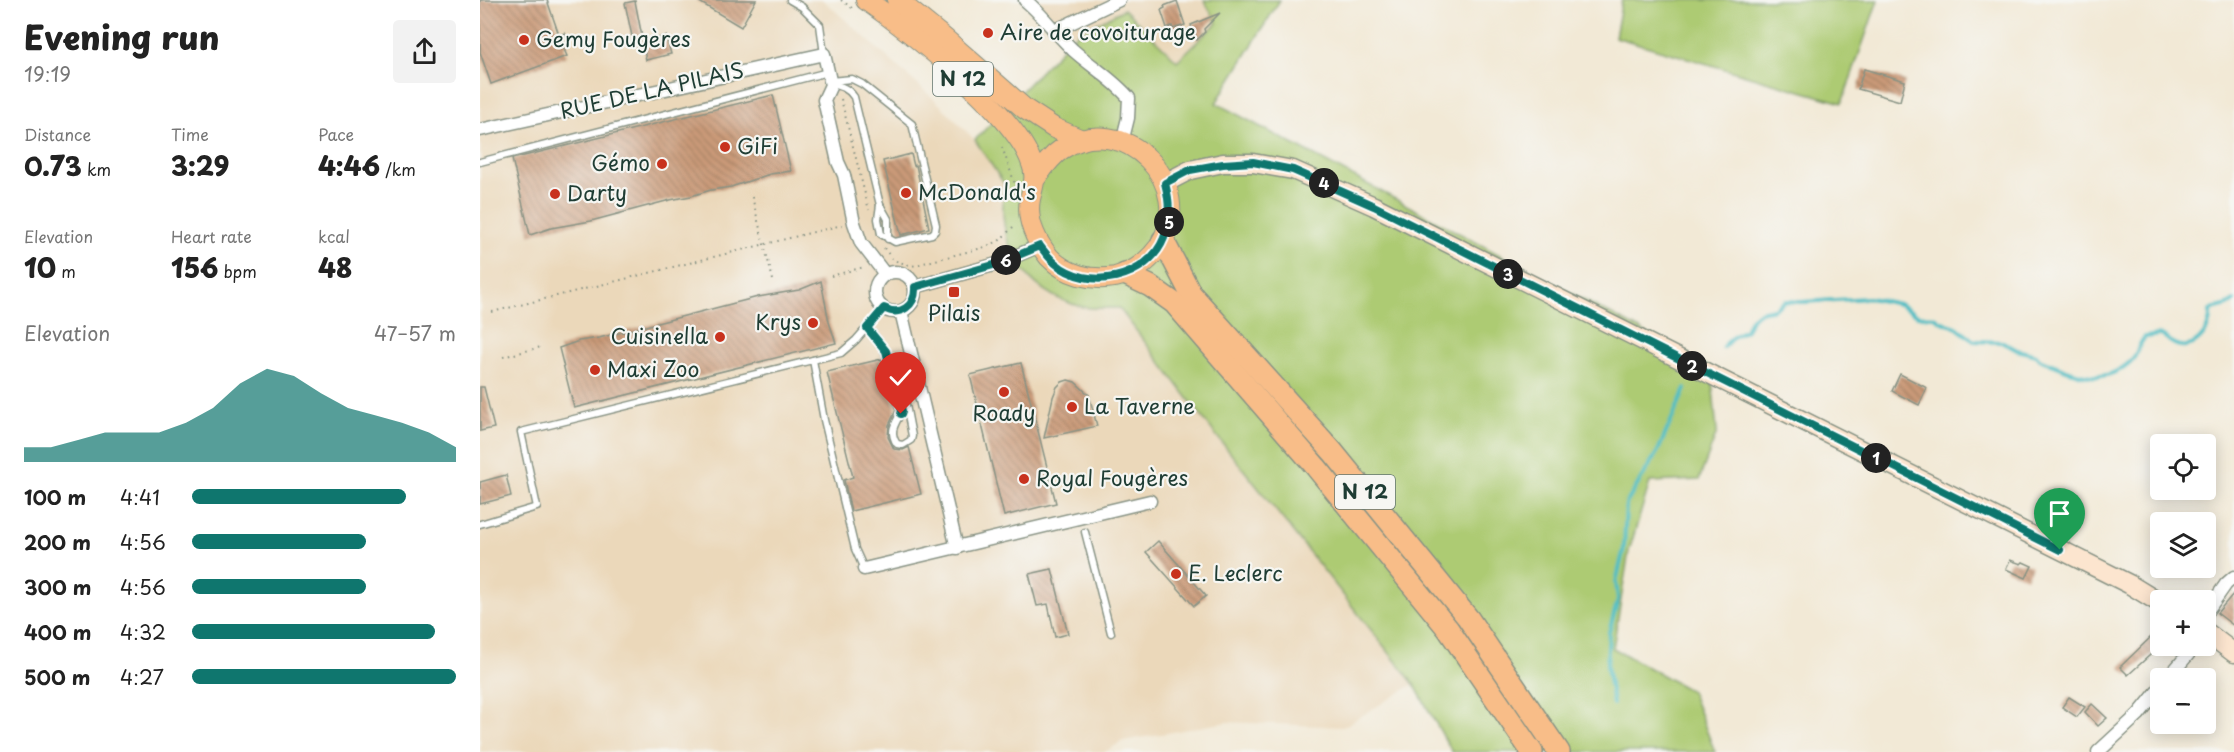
<!DOCTYPE html>
<html lang="en">
<head>
<meta charset="utf-8">
<style>
  body { margin:0; font-family:"Playpen Sans",sans-serif; background:#f2f2f2; color:#222; height:100vh; display:flex; flex-direction:column; font-size:22px; white-space:nowrap }
  * { box-sizing:border-box; margin:0 }
  p { font-size:20px; color:#767676 }
  .icon { flex:none; width:33px; height:33px; fill:none; stroke:currentColor; stroke-width:2; stroke-linecap:round; stroke-linejoin:round }
  .map { position:relative; flex:1; overflow:hidden }
  .drawer { display:flex; flex-direction:column; background:#fff; width:480px }
  .drawer>* { flex:none }
  .buttons { position:absolute; left:1670px; top:434px; display:grid; gap:12px }
  .buttons a { display:grid; place-items:center; width:66px; height:66px; border-radius:6px; background:#fff; box-shadow:0 3px 15px #0003; font-size:30px }
  .pin { position:absolute; display:grid; place-items:center; width:51px; height:51px; color:#fff; margin:-62px -26px; border-radius:50% 50% 50% 0; rotate:-45deg; box-shadow:0 0 6px #0007 }
  .pin .icon { rotate:45deg }
  .km { position:absolute; width:30px; height:30px; margin:-15px; border-radius:50%; background:#222; color:#fff; font-size:16px; line-height:30px; text-align:center }
  .round { display:grid; place-items:center; flex:none; width:63px; height:63px; border-radius:6px; background:#f2f2f2 }
  .head { display:flex; align-items:center; justify-content:space-between; height:102px; padding:0 24px }
  h1 { font-size:33px; font-weight:800; line-height:45px }
  .stats { display:grid; grid-template-columns:repeat(3,1fr); gap:9px; height:102px; padding:6px 24px }
  .stats div { display:grid; align-content:center }
  .stats b { font-size:26px; font-weight:800 }
  .stats small { font-size:16px; font-weight:400 }
  .stats p { font-size:16px }
  .chart { height:168px; padding:12px 24px }
  .chart p { display:flex; justify-content:space-between }
  .chart svg { width:100%; height:108px; margin-top:6px; fill:#0f766e; opacity:.7 }
  ul { padding:0 24px; list-style:none; font-size:20px }
  li { display:grid; grid-template-columns:96px 72px 1fr; align-items:center; height:45px }
  li i { height:15px; border-radius:8px; background:#0f766e }
  main { display:flex; flex:1; min-height:0 }
  .map>svg:first-child { display:block }
</style>
</head>
<body>
<main>
<section class="drawer">
<div class="head"><div><h1>Evening run</h1><p>19:19</p></div><a class="round"><svg class="icon" aria-label="share" viewBox="0 0 24 24"><path d="M12 15V3M7 8l5-5 5 5M5 13v7h14v-7"/></svg></a></div>
<div class="stats">
<div><p>Distance</p><b>0.73<small> km</small></b></div>
<div><p>Time</p><b>3:29</b></div>
<div><p>Pace</p><b>4:46<small> /km</small></b></div>
</div>
<div class="stats">
<div><p>Elevation</p><b>10<small> m</small></b></div>
<div><p>Heart rate</p><b>156<small> bpm</small></b></div>
<div><p>kcal</p><b>48</b></div>
</div>
<div class="chart"><p><span>Elevation</span>47–57 m</p>
<svg viewBox="0 0 160 44" preserveAspectRatio="none"><path d="M0 44V38L10 38L20 35L30 32L40 32L50 32L60 28L70 22L80 12L90 6L100 9L110 16L120 22L130 25L140 28L150 32L160 38V44z"/></svg>
</div>
<ul>
<li><b>100 m</b>4:41<i style="width:81%"></i></li>
<li><b>200 m</b>4:56<i style="width:66%"></i></li>
<li><b>300 m</b>4:56<i style="width:66%"></i></li>
<li><b>400 m</b>4:32<i style="width:92%"></i></li>
<li><b>500 m</b>4:27<i style="width:100%"></i></li>
</ul>
</section>
<div class="map">
<svg width="1754" height="752" viewBox="0 0 1754 752">
  <defs>
    <pattern id="building-back-hatch" width="6" height="6" patternUnits="userSpaceOnUse" patternTransform="scale(1.5)"><rect width="6" height="6" fill="#ca9a78"/><path d="M-1 5l2 2M0 0l6 6M5-1l2 2" fill="none" stroke="#a37f63"/></pattern>
  </defs>
  <rect width="100%" height="100%" fill="#f6f6f2"/>
  <filter id="ink" filterUnits="userSpaceOnUse"><feTurbulence type="fractalNoise" baseFrequency=".0167" numOctaves="2"/><feDisplacementMap in="SourceGraphic" scale="12" xChannelSelector="R" yChannelSelector="G"/><feConvolveMatrix kernelMatrix="1 2 1 2 8 2 1 2 1" color-interpolation-filters="sRGB"/></filter>
  <filter id="wash" filterUnits="userSpaceOnUse"><feTurbulence type="fractalNoise" baseFrequency=".008" numOctaves="4" result="noise"/><feDisplacementMap in="SourceGraphic" scale="24" xChannelSelector="R" yChannelSelector="G"/><feGaussianBlur stdDeviation="1.35" result="paint"/><feColorMatrix in="noise" values="0 0 0 0 0 0 0 0 0 0 0 0 0 0 0 0 0 1.4 0 .05"/><feComposite in="paint" operator="in"/></filter>
  <g filter="url(#wash)">
    <rect width="100%" height="100%" fill="#f2e9d6"/>
    <g fill="#ebd8ba">
      <polygon points="0,0 343,0 455,100 495,140 525,185 522,205 604,307 639,308 736,435 934,684 863,727 747,722 643,741 625,752 0,752"/>
      <polygon points="553,0 724,0 737,22 697,61 644,9 595,35"/>
    </g>
    <g fill="#adcb73" stroke="#668454" stroke-width="1.5">
      <path d="M724,0H800L736,103L1231,368L1237,432L1219,480L1170,482L1149,551L1133,648L1211,691L1235,752H972L934,684L736,435L639,308C628,308 614,309 603,307C544,293 515,243 525,185L495,140L595,35L644,9L697,61L737,23Z"/>
      <polygon points="1142,0 1398,0 1362,103 1135,37"/>
    </g>
    <g fill="none" stroke-linecap="round" stroke-linejoin="round">
      <g stroke="#4fbec4" stroke-width="4">
        <path d="M1243,347L1254,336L1266,330L1271,319L1280,312L1294,309L1305,301L1322,302L1389,298L1419,304L1439,316L1455,317L1460,321L1476,327L1494,341L1523,342L1537,350L1556,355L1559,359C1591,371 1621,390 1651,361C1658,355 1658,344 1665,337C1669,337 1675,335 1679,335C1686,335 1687,340 1691,342C1712,356 1732,332 1730,311C1738,305 1749,308 1754,300"/>
        <polyline points="1133,704 1127,666 1129,632 1138,599 1136,582 1144,548 1146,504 1178,451 1205,389"/>
      </g>
    </g>
    <g id="blocks">
      <g fill="url(#building-back-hatch)">
        <polygon points="0,0 67,0 79,35 85,33 89,44 83,47 87,56 11,84 0,52"/>
        <polygon points="216,0 276,0 261,27"/>
        <polygon points="155,1 163,42 186,36 191,54 166,60 163,45 154,46 145,3"/>
        <polygon points="697,1 705,25 693,29 692,26 687,28 681,10 685,8 684,6"/>
        <polygon points="740,13 724,29 725,32 717,40 711,25"/>
        <polygon points="1384,69 1425,81 1420,101 1378,89"/>
        <polygon points="293,95 311,171 290,174 251,187 231,190 211,196 190,200 111,221 71,228 50,235 32,159"/>
        <polygon points="431,154 434,166 436,165 449,228 421,235 403,161"/>
        <polygon points="341,281 349,322 356,343 94,408 79,348 99,341 119,338 278,297 319,290"/>
        <polygon points="402,359 416,410 409,425 408,437 414,449 423,450 429,447 441,494 371,511 364,480 373,477 347,372"/>
        <polygon points="541,363 576,503 524,516 490,375"/>
        <polygon points="1420,374 1447,388 1439,405 1412,391"/>
        <polygon points="588,380 595,382 609,395 617,426 564,438 573,397 577,387 582,382"/>
        <polygon points="0,387 4,387 14,428 0,431"/>
        <polygon points="26,475 31,496 0,504 0,482"/>
        <polygon points="678,541 726,596 714,606 666,552"/>
        <polygon points="1530,560 1541,564 1543,562 1552,566 1546,578 1526,569"/>
        <polygon points="572,569 588,634 575,637 568,604 557,606 549,574"/>
        <polygon points="1754,593 1754,626 1737,613"/>
        <polygon points="1671,637 1680,646 1648,675 1640,667"/>
        <polygon points="1589,697 1605,707 1597,717 1582,707"/>
        <polygon points="1612,704 1627,718 1618,726 1605,712"/>
      </g>
    </g>
  </g>
  <g filter="url(#ink)">
    <use href="#blocks" fill-opacity="0" stroke="#889385" stroke-width="1.5"/>
    <g fill="none" stroke-linecap="round" stroke-linejoin="round">
      <defs>
        <g id="service">
          <polyline points="310,0 322,7 340,25 344,54"/>
          <path d="M350,81L372,79L382,84L432,124L456,225L455,231L452,234L415,242L401,234L398,219L400,205L374,97C368,88 361,86 351,84"/>
          <polyline points="0,162 348,72"/>
          <polyline points="400,205 408,219 408,239"/>
          <path d="M387,328C411,349 415,381 422,411C416,423 408,431 417,444L423,445L431,440L432,436L422,384L429,357"/>
          <polyline points="333,360 344,420 375,549 384,569"/>
          <polyline points="0,524 57,507 41,432 361,353 376,340 404,308"/>
          <polyline points="605,532 631,633"/>
        </g>
        <g id="minor">
          <path d="M545,0C562,14 576,34 593,50C612,67 633,79 649,98L648,118L642,142"/>
          <polyline points="574,31 639,0"/>
          <polyline points="0,130 344,54 351,85 344,100 358,162 364,175 374,223 381,243 405,274"/>
          <circle cx="415" cy="292" r="20"/>
          <polyline points="435,287 517,264 559,246"/>
          <polyline points="421,311 477,548"/>
          <polyline points="384,569 670,501"/>
          <polyline points="1725,614 1746,584 1754,577"/>
          <polyline points="1688,678 1716,645"/>
          <polyline points="1618,752 1659,714 1680,688"/>
        </g>
        <g id="secondary">
          <polyline points="685,183 710,170 743,163 773,163 813,170 894,206 1649,584 1680,603"/>
          <polyline points="1725,631 1754,653"/>
        </g>
        <g id="primary">
          <path d="M386,0C429,30 537,115 552,164C557,177 553,186 550,199C546,220 556,241 569,257C586,275 611,281 635,277C653,273 668,262 679,247C719,185 644,108 582,149C570,157 563,168 555,179"/>
          <polyline points="417,0 464,38 545,109 574,128 602,140"/>
        </g>
        <g id="trunk">
          <polyline points="683,240 711,294 853,452 988,618 1079,752"/>
          <polyline points="645,274 670,286 694,303 836,467 968,629 1052,752"/>
        </g>
      </defs>
      <use href="#service" stroke="#889385" stroke-width="9"/>
      <use href="#minor" stroke="#889385" stroke-width="15"/>
      <use href="#secondary" stroke="#889385" stroke-width="21"/>
      <use href="#primary" stroke="#889385" stroke-width="22"/>
      <use href="#trunk" stroke="#889385" stroke-width="24"/>
      <g stroke="#889385" stroke-width="2" stroke-dasharray="1.5 4.5" stroke-linecap="butt">
        <polyline points="361,0 372,8"/>
        <polyline points="361,99 389,210"/>
        <polyline points="522,147 535,184"/>
        <polyline points="272,197 293,280"/>
        <polyline points="404,248 413,260 432,266 502,248 519,241 534,226"/>
        <polyline points="351,276 384,267"/>
        <polyline points="12,312 362,225"/>
        <polyline points="23,357 61,347"/>
      </g>
      <use href="#service" stroke="#fff" stroke-width="6"/>
      <use href="#minor" stroke="#fff" stroke-width="12"/>
      <use href="#secondary" stroke="#fce5cf" stroke-width="18"/>
      <use href="#primary" stroke="#f8bd88" stroke-width="20"/>
      <use href="#trunk" stroke="#f8bd88" stroke-width="21"/>
    </g>
  </g>
  <g fill="none" stroke-linecap="round" stroke-linejoin="round" filter="url(#ink)">
    <defs>
      <path id="route" d="M421,414L422,411L406,351L387,328L404,308C420,317 436,306 435,287L517,264L560,246C564,251 569,258 575,263C608,292 668,279 684,238C691,219 690,202 685,183L710,170L743,164L773,162L813,170L894,206L1580,550"/>
    </defs>
    <use href="#route" stroke="#fff" stroke-width="12"/>
    <use href="#route" stroke="#0f766e" stroke-width="8"/>
  </g>
  <g fill="#c8321e" stroke="#f6f6f2" stroke-width="2">
    <circle cx="508" cy="33" r="6"/>
    <circle cx="44" cy="40" r="6"/>
    <circle cx="245" cy="147" r="6"/>
    <circle cx="182" cy="164" r="6"/>
    <circle cx="426" cy="193" r="6"/>
    <circle cx="75" cy="194" r="6"/>
    <rect x="468" y="286" width="12" height="12" rx="3"/>
    <circle cx="333" cy="323" r="6"/>
    <circle cx="240" cy="337" r="6"/>
    <circle cx="115" cy="370" r="6"/>
    <circle cx="524" cy="392" r="6"/>
    <circle cx="592" cy="407" r="6"/>
    <circle cx="544" cy="479" r="6"/>
    <circle cx="696" cy="574" r="6"/>
  </g>
  <g text-anchor="middle" stroke-width="4.5" stroke-linejoin="round" paint-order="stroke">
    <g fill="#f6f6f2" stroke="#60746d" stroke-width="1.5">
      <rect x="453" y="62" width="60" height="34" rx="4.5"/>
      <rect x="855" y="475" width="60" height="34" rx="4.5"/>
    </g>
    <g font-size="20" font-weight="bold" fill="#1f3d34">
      <text x="483" y="86">N 12</text>
      <text x="885" y="499">N 12</text>
    </g>
    <g font-size="21" fill="#1f3d34" stroke="#f6f6f2" text-anchor="start">
      <text x="520" y="40">Aire de covoiturage</text>
      <text x="56" y="47">Gemy Fougères</text>
      <text x="257" y="154">GiFi</text>
      <text x="170" y="171" text-anchor="end">Gémo</text>
      <text x="438" y="200">McDonald's</text>
      <text x="87" y="201">Darty</text>
      <text x="474" y="321" text-anchor="middle">Pilais</text>
      <text x="321" y="330" text-anchor="end">Krys</text>
      <text x="228" y="344" text-anchor="end">Cuisinella</text>
      <text x="127" y="377">Maxi Zoo</text>
      <text x="604" y="414">La Taverne</text>
      <text x="524" y="421" text-anchor="middle">Roady</text>
      <text x="556" y="486">Royal Fougères</text>
      <text x="708" y="581">E. Leclerc</text>
    </g>
    <g font-size="21" fill="#1f3d34" stroke="#f6f6f2">
      <text transform="translate(172 91) rotate(-13)" y="7">RUE DE LA PILAIS</text>
    </g>
  </g>
</svg>
<div class="buttons">
<a><svg class="icon" aria-label="locate" viewBox="0 0 24 24"><circle cx="12" cy="12" r="6"/><path d="M12 2v4M12 18v4M2 12h4M18 12h4"/></svg></a>
<a><svg class="icon" aria-label="layers" viewBox="0 0 24 24"><path d="M12 4l9 5-9 5-9-5zM3 14l9 5 9-5"/></svg></a>
<a>+</a>
<a>−</a>
</div>
<div class="pin" style="left:1580px;top:550px;background:#1e9e55"><svg class="icon" aria-label="arrive" viewBox="0 0 24 24"><path d="M6 21V4h12l-3 4 3 4H6"/></svg></div>
<div class="pin" style="left:421px;top:414px;background:#d93025"><svg class="icon" aria-label="check" viewBox="0 0 24 24"><path d="M5 12l5 5 9-10"/></svg></div>
<b class="km" style="left:1396px;top:458px">1</b>
<b class="km" style="left:1212px;top:366px">2</b>
<b class="km" style="left:1028px;top:274px">3</b>
<b class="km" style="left:844px;top:183px">4</b>
<b class="km" style="left:689px;top:222px">5</b>
<b class="km" style="left:526px;top:260px">6</b>
</div>
</main>
</body>
</html>
